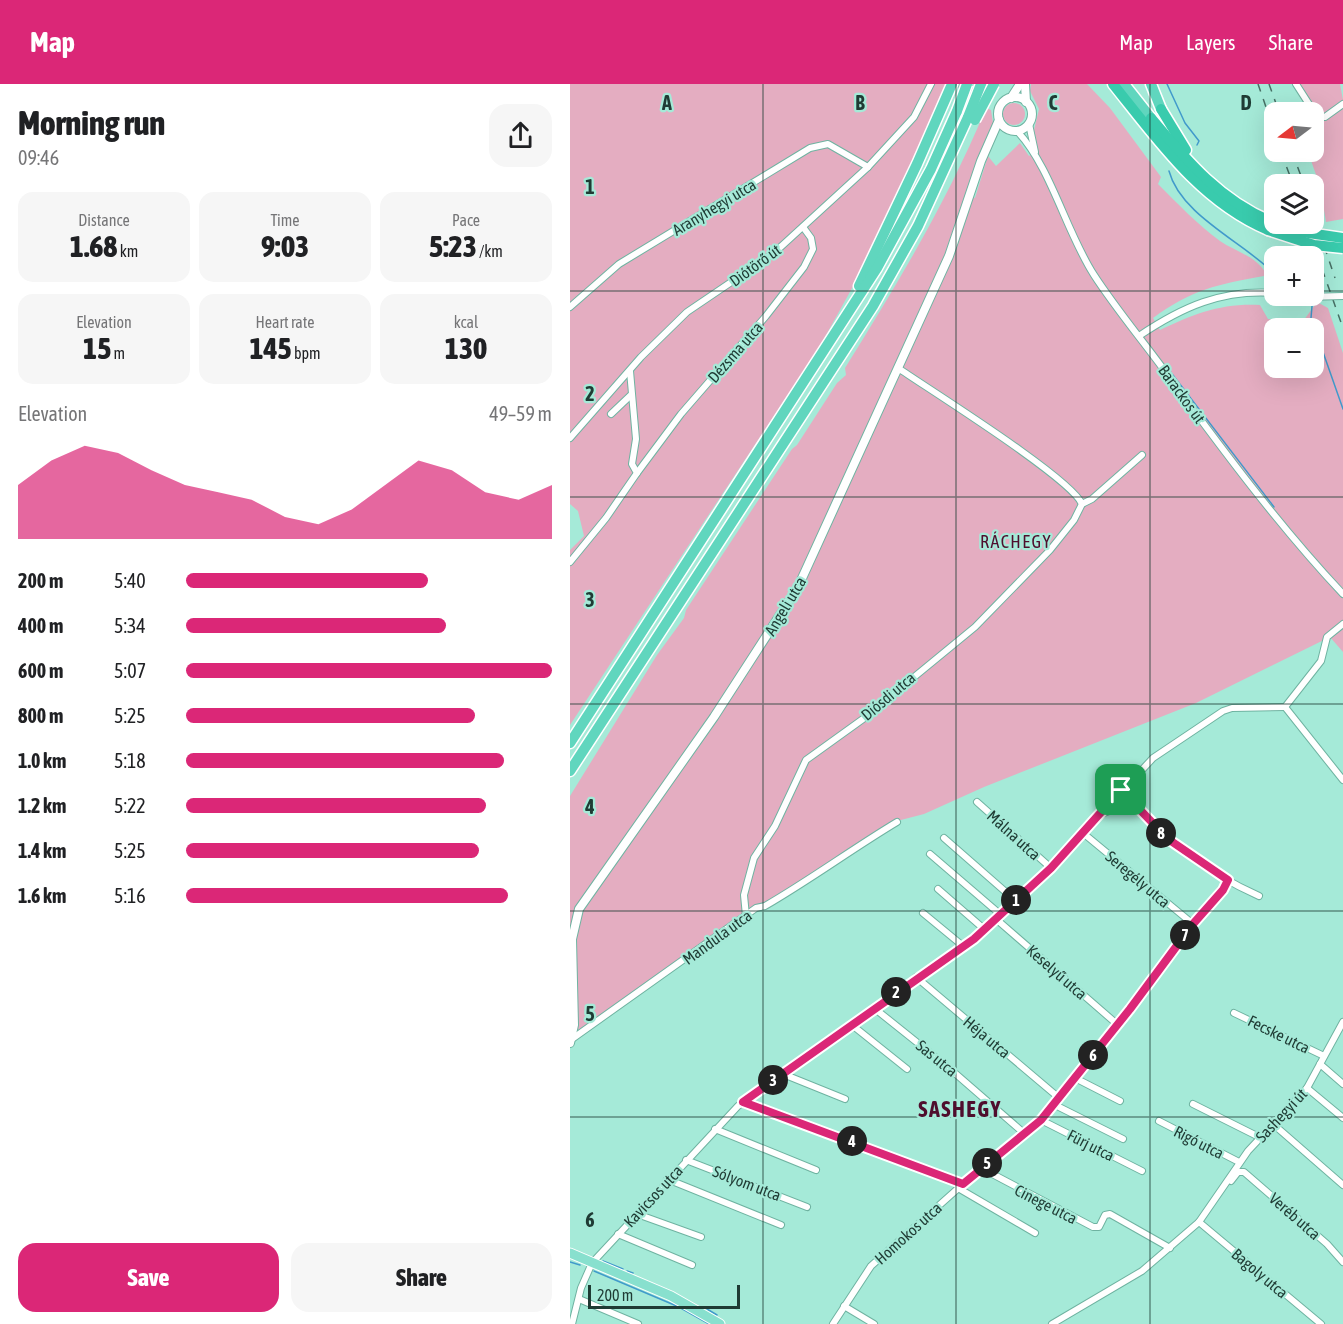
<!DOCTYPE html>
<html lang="en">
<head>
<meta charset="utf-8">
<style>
  body { margin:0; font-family:"Asap Condensed",sans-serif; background:#f6f6f6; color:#202124; height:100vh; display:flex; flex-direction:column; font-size:22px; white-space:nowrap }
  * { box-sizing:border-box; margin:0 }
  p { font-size:20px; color:#757577 }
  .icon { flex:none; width:33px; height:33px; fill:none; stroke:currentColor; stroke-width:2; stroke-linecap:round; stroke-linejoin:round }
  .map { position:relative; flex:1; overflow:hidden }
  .sheet { display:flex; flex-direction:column; background:#fff; width:570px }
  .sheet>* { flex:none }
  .needle { width:39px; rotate:254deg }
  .tools { position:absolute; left:694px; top:18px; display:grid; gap:12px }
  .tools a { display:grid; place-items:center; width:60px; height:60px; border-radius:12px; background:#fff; box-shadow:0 6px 24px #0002; font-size:30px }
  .scale { position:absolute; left:18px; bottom:15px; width:152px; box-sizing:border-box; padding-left:6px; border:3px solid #1f3b34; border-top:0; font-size:16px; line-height:21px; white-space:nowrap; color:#1f3b34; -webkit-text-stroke:4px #a5ead8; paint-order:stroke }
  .pin { position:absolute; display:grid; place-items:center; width:51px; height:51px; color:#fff; margin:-26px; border-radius:12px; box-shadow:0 3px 9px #0006 }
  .km { position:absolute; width:30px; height:30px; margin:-15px; border-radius:50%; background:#222; color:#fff; font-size:16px; line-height:30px; text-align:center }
  .round { display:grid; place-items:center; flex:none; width:63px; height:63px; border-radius:18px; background:#f6f6f6 }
  .head { display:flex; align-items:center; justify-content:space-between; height:102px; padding:0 18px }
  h1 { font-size:33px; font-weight:800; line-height:45px }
  .stats { display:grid; grid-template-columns:repeat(3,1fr); gap:9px; height:102px; padding:6px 18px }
  .stats div { display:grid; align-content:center; border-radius:15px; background:#f6f6f6; text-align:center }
  .stats b { font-size:30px; font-weight:800 }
  .stats small { font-size:16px; font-weight:400 }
  .stats p { font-size:16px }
  .chart { height:168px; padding:12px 18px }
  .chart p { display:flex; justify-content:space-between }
  .chart svg { width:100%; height:108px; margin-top:6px; fill:#db2777; opacity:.7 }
  .cta { display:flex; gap:12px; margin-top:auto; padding:12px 18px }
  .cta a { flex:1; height:69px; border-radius:18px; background:#db2777; color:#fff; font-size:24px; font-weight:800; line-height:69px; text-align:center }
  .cta a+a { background:#f6f6f6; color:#202124 }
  ul { padding:0 18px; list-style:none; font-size:20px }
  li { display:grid; grid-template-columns:96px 72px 1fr; align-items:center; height:45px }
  li i { height:15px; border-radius:8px; background:#db2777 }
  header { display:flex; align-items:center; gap:36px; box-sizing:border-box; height:84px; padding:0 30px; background:#db2777; color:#fff }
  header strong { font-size:28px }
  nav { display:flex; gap:33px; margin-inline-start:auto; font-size:21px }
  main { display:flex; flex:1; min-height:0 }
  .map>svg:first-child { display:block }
</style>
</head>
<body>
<header>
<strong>Map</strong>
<nav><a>Map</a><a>Layers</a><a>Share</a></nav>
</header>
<main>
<section class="sheet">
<div class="head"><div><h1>Morning run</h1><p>09:46</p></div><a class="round"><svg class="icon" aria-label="share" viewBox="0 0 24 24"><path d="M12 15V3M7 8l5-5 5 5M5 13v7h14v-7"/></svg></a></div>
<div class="stats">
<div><p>Distance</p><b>1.68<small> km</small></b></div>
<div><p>Time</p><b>9:03</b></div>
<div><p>Pace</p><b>5:23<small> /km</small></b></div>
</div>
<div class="stats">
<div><p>Elevation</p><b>15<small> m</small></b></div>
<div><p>Heart rate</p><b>145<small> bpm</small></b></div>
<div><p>kcal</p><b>130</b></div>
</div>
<div class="chart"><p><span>Elevation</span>49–59 m</p>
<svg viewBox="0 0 160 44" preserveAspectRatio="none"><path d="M0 44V22L10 12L20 6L30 9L40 16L50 22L60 25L70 28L80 35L90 38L100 32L110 22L120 12L130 16L140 25L150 28L160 22V44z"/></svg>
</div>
<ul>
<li><b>200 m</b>5:40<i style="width:66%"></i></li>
<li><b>400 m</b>5:34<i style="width:71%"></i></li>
<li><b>600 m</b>5:07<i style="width:100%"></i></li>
<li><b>800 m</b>5:25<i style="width:79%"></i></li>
<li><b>1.0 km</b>5:18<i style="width:87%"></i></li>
<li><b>1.2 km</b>5:22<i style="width:82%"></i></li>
<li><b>1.4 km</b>5:25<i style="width:80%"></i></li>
<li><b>1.6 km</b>5:16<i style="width:88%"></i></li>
</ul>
<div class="cta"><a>Save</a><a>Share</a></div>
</section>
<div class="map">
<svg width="773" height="1240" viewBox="0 0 773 1240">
  <rect width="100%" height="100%" fill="#a5ead8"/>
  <g fill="#e4adc1" fill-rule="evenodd">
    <polygon points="0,0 379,0 291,188 250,262 0,641 0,466 14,452 8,427 0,420"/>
    <path d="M461,0H517L540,24L591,93L588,100C608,120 627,140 650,157C664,167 686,172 695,188L694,192C648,200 621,206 583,234L590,246C624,230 651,219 690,221L698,235L731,240L747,218L758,224L773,269V568L760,553L626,619L414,703L354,730L327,737L193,823L0,956V712L87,571L114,534L116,526L222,365L227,361L267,299L276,291L275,284C328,199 378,116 416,24L421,26L423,39L396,109L405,114L418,72L426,82L450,59L459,72L468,66L464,46L469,25L460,7ZM705,244H744V284H705Z"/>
    <polygon points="729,0 770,0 773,16 755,29 748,29"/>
    <circle cx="444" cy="30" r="11"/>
    <polygon points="773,21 773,135 756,138 750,102 738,68 744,68 746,41"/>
  </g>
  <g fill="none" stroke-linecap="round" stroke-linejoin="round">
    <g stroke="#419acb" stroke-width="1.5">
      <polyline points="597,0 615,39 629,57 627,61"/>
      <path d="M599,87C610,129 668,156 698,184L697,193L705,194"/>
      <polyline points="742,222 741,234 773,325"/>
      <polyline points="596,282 704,423"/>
      <polyline points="33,1177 53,1185"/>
      <polyline points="0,1178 10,1181"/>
      <polyline points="24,1187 109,1223 139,1240"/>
      <polyline points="57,1187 63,1189"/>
      <polyline points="137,1225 147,1231"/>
    </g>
    <polyline stroke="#8ac7b7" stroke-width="8" stroke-dasharray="8 4" stroke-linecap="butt" points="389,0 410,13"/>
    <defs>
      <g id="minor">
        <polyline points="726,0 744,28"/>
        <polyline points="744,29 748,33 755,33 773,20"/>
        <polyline points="459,40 465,68"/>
        <path d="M447,47C481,83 496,148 524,191C546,225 573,257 597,290C652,365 709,442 773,510"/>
        <polyline points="726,212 736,213"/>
        <polyline points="0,223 49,180 240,64 258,60 298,83"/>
        <path d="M569,252C612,223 652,205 705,209"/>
        <path d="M328,284C360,306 501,394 512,420"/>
        <polyline points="41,330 61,311"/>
        <polyline points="0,354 71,273 117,228 204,169 298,83 344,33 361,0"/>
        <polyline points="67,389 111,330 196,232 234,183 243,165 241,154 233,143"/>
        <polyline points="0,478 36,434 67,389 62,380 66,355 60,287"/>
        <polyline points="715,623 751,577 757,553 773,540"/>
        <polyline points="715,623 773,696"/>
        <path d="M551,706C588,751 635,788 689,812"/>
        <polyline points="407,718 481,784"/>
        <polyline points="531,730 561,719"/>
        <polyline points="513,749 623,840"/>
        <polyline points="374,754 446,817"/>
        <polyline points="360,770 431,831"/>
        <polyline points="368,805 414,845"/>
        <polyline points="353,829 393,862"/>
        <polyline points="176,832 174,811 184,774 205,742 236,676 293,635 405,543 480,466 504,436 512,420 522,415 572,371"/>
        <polyline points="426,835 548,941"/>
        <polyline points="346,893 488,1013"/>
        <polyline points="304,924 379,984 455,1050"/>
        <polyline points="664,929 754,972"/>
        <polyline points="282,941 337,985"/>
        <path d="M2,955L186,824L195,822C240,796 282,765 327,738"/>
        <polyline points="750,980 773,1000"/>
        <polyline points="213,990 275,1015"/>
        <polyline points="505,994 550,1017"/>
        <polyline points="737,1004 773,1034"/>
        <polyline points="173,1018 393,1100"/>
        <polyline points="483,1020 553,1055"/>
        <polyline points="623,1020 689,1053"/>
        <polyline points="471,1036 572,1087"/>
        <polyline points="589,1037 669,1078"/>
        <polyline points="703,1040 773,1101"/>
        <polyline points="145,1045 246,1086"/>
        <polyline points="116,1076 237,1123"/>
        <polyline points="411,1084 523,1143 529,1143 535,1131 540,1130 600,1164"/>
        <polyline points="97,1095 211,1141"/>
        <polyline points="661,1097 668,1088 674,1088 757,1160 773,1178"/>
        <polyline points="388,1104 465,1149"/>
        <polyline points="67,1130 131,1153"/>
        <polyline points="629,1138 751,1240"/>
        <polyline points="48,1150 122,1181"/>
        <polyline points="9,1215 68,1240"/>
        <polyline points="274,1222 304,1240"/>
        <polyline points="2,1240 11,1204 22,1179 168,1022 404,855 481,784 583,674 653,627 662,624 715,623"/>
        <polyline points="263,1240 301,1182 411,1084 471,1036 560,925 658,796"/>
        <polyline points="482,1240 572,1187 629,1138 678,1067 737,1004 773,938"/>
      </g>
      <g id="tertiary">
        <polyline points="455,0 456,18"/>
        <circle cx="445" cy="30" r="17"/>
        <polyline points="441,14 450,0"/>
        <polyline points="0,959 4,941 2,855 9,825 144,633 228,503 379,172 411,77 429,36"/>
      </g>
      <polyline id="primary" points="0,1169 101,1212 150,1240"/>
      <g id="trunk">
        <polyline points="554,0 581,34"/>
        <polyline points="581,0 591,25"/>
        <polyline points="289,202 347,80 382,0"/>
        <polyline points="0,659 307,184 361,85 387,27"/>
        <polyline points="0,687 303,222 348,142 398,33"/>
      </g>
      <g id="motorway">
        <path d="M543,0C588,56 630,117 698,146"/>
        <polyline points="591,25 616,66"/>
        <path d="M581,34C616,76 652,119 705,139"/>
      </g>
    </defs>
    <use href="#minor" stroke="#6fb3a1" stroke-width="8"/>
    <use href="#tertiary" stroke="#6fb3a1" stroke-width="10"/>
    <use href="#primary" stroke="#fff" stroke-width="11"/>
    <use href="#trunk" stroke="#fff" stroke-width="13"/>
    <use href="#motorway" stroke="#fff" stroke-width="13"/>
    <use href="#minor" stroke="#fff" stroke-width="6"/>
    <use href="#tertiary" stroke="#fff" stroke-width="8"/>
    <use href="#primary" stroke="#88e0ce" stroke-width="9"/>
    <use href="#trunk" stroke="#60d6be" stroke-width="10"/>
    <use href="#motorway" stroke="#39cbad" stroke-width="10"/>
    <g stroke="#477065" stroke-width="1.5" stroke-dasharray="8 8" stroke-linecap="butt">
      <polyline points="688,0 705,49"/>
      <polyline points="699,0 709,28"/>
      <polyline points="711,68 723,100"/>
      <polyline points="722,68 734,100"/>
      <polyline points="744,132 765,194"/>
      <polyline points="736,140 773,244"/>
    </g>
    <defs>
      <polyline id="minor-bridge" points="736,213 773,212"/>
      <g id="trunk-bridge">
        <polyline points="387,27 397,0"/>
        <polyline points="398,33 411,0"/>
        <polyline points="405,36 424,0"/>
      </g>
      <g id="motorway-bridge">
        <polyline points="707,140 732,148 773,154"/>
        <polyline points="698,146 744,161 773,164"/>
      </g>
    </defs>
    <use href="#minor-bridge" stroke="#6fb3a1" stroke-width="8" stroke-linecap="butt"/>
    <use href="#trunk-bridge" stroke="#fff" stroke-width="13" stroke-linecap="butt"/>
    <use href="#motorway-bridge" stroke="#fff" stroke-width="13" stroke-linecap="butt"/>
    <use href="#minor-bridge" stroke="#fff" stroke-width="6"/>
    <use href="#trunk-bridge" stroke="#60d6be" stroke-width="10"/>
    <use href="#motorway-bridge" stroke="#39cbad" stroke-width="10"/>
  </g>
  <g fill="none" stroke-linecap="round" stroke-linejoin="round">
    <defs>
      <polygon id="route" points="551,706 598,755 658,796 653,806 623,840 560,925 471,1036 393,1100 173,1018 404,855 481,784"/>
    </defs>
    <use href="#route" stroke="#fff" stroke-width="12"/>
    <use href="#route" stroke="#db2777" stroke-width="8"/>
  </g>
  <path fill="none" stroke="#1f3b34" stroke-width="1.5" stroke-opacity="0.55" d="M193,0V1240M386,0V1240M580,0V1240M0,207H705M744,207H773M0,413H773M0,620H773M0,827H773M0,1033H773"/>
  <g text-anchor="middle" stroke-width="4.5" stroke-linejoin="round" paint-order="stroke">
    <g font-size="16" fill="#1f3b34" stroke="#a5ead8">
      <text transform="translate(144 123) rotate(-31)" y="6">Aranyhegyi utca</text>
      <text transform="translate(185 181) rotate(-36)" y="6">Diótörő út</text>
      <text transform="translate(165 268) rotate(-49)" y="6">Dézsma utca</text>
      <text transform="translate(612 310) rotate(54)" y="6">Barackos út</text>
      <text transform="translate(215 522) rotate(-59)" y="6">Angeli utca</text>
      <text transform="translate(318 612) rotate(-40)" y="6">Diósdi utca</text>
      <text transform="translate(444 751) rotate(42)" y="6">Málna utca</text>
      <text transform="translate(568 795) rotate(40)" y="6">Seregély utca</text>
      <text transform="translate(147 853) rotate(-36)" y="6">Mandula utca</text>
      <text transform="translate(487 888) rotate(41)" y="6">Keselyű utca</text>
      <text transform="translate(709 950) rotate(26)" y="6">Fecske utca</text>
      <text transform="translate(417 953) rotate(40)" y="6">Héja utca</text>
      <text transform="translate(367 974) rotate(39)" y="6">Sas utca</text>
      <text transform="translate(711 1031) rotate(-47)" y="6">Sashegyi út</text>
      <text transform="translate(629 1058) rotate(27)" y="6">Rigó utca</text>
      <text transform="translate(521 1061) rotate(27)" y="6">Fürj utca</text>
      <text transform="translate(177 1099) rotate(21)" y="6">Sólyom utca</text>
      <text transform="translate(83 1112) rotate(-47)" y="6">Kavicsos utca</text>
      <text transform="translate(476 1120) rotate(27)" y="6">Cinege utca</text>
      <text transform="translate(725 1132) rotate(41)" y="6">Veréb utca</text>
      <text transform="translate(338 1149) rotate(-42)" y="6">Homokos utca</text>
      <text transform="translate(690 1189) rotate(40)" y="6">Bagoly utca</text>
    </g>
    <g font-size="18" letter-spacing="1.5" fill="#4f0e2d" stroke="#a5ead8">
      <text x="446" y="464">RÁCHEGY</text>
    </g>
    <g font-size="22" font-weight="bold" letter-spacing="1.5" fill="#4f0e2d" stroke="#a5ead8">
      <text x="390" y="1033">SASHEGY</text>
    </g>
  </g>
  <g font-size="20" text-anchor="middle" font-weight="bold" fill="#1f3b34" stroke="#a5ead8" stroke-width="4.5" stroke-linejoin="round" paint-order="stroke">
    <text x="97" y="26">A</text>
    <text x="290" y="26">B</text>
    <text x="483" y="26">C</text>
    <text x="676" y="26">D</text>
    <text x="20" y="110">1</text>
    <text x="20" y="317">2</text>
    <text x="20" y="523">3</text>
    <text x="20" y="730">4</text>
    <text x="20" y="937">5</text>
    <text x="20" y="1143">6</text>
  </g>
</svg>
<div class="tools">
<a><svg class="needle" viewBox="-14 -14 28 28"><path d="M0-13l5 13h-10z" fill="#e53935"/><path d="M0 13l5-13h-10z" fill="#757577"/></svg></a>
<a><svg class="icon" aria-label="layers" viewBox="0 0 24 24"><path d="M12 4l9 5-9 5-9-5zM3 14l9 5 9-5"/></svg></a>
<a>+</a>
<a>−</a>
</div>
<div class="scale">200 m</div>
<div class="pin" style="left:551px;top:706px;background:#1e9e55"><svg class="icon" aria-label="arrive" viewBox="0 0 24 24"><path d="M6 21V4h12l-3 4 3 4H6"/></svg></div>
<b class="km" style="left:446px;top:816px">1</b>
<b class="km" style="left:326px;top:908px">2</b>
<b class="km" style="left:203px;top:996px">3</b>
<b class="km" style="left:282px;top:1057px">4</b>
<b class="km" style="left:417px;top:1079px">5</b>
<b class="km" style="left:523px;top:971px">6</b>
<b class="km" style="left:615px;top:851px">7</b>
<b class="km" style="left:591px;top:749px">8</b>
</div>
</main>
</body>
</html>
